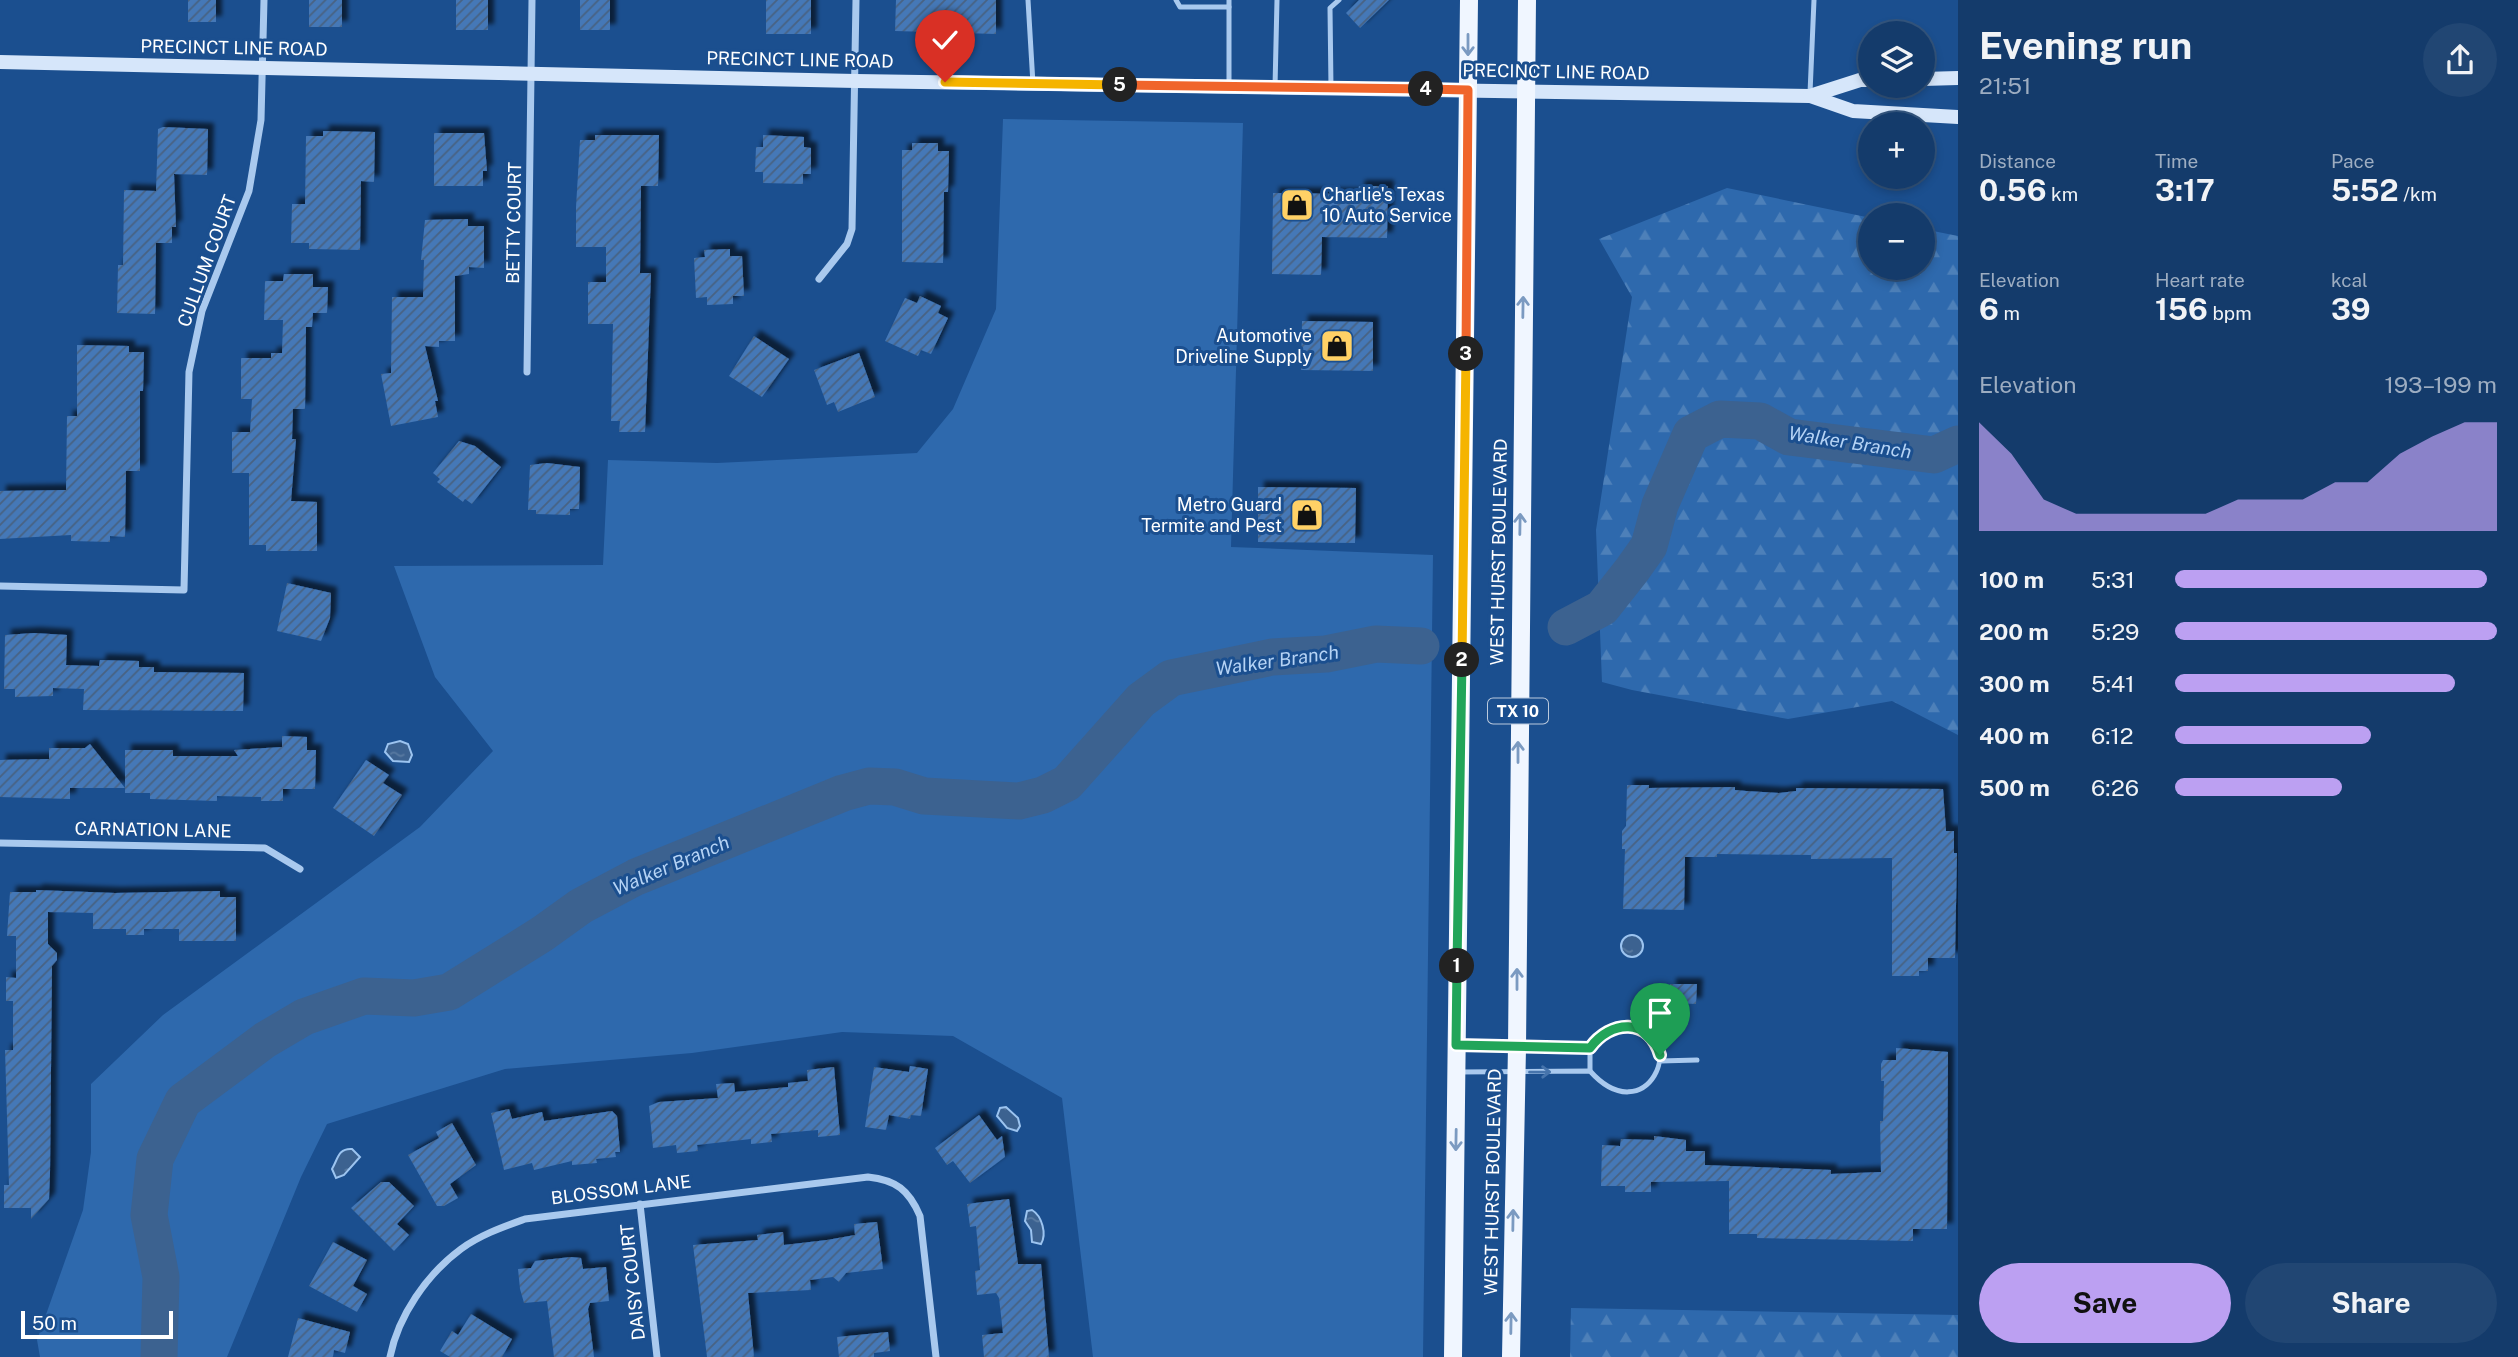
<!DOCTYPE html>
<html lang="en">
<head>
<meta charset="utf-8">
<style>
  body { margin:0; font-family:"Public Sans",sans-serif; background:#214673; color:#f1f3f6; height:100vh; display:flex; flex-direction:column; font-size:26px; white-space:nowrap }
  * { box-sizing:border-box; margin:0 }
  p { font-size:23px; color:#9dadc1 }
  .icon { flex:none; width:38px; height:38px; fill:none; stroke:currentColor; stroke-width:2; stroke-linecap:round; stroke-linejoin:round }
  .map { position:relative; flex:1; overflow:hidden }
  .details { display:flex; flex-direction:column; background:#143b6b; width:560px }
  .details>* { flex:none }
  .controls { position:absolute; left:1858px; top:21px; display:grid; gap:14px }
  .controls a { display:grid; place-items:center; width:77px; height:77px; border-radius:50%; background:#143b6b; box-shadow:0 4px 10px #0003,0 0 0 2px #33557e; font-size:35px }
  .scale { position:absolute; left:21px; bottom:18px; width:152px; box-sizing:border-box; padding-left:7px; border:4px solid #fff; border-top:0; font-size:19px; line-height:24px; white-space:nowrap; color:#fff; -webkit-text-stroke:5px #1b4f8f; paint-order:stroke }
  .pin { position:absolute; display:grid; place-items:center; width:60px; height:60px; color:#fff; margin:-72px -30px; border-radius:50% 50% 50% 0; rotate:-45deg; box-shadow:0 0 7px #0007 }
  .pin .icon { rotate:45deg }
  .km { position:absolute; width:35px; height:35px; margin:-18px; border-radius:50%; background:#222; color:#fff; font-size:19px; line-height:35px; text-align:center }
  .round { display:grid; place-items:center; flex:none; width:74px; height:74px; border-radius:37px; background:#214673 }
  .head { display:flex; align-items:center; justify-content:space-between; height:119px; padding:0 21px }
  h1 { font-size:38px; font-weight:700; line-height:52px }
  .stats { display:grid; grid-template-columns:repeat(3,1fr); gap:10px; height:119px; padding:7px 21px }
  .stats div { display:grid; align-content:center }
  .stats b { font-size:30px; font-weight:700 }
  .stats small { font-size:19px; font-weight:400 }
  .stats p { font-size:19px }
  .chart { height:196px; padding:14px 21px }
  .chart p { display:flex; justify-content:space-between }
  .chart svg { width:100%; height:126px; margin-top:7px; fill:#bca0f2; opacity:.7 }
  .button { display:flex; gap:14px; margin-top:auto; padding:14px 21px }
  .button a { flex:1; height:80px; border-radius:42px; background:#bca0f2; color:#111; font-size:28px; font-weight:700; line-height:80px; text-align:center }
  .button a+a { background:#214673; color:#f1f3f6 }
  ul { padding:0 21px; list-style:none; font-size:23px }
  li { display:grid; grid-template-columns:112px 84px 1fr; align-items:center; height:52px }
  li i { height:18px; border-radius:9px; background:#bca0f2 }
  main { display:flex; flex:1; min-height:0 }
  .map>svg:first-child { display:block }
</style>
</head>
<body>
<main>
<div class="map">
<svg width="1958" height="1357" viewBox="0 0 1958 1357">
  <defs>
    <pattern id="forest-firs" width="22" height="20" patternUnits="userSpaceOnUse" patternTransform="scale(1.75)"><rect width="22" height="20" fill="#2e69ad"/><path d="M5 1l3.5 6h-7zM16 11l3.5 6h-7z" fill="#4d80b9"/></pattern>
    <pattern id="water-ripples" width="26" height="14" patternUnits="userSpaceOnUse" patternTransform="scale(1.75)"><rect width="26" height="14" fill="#3c6290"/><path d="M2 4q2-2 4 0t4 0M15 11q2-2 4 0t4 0" fill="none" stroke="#597aa1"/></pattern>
    <pattern id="building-hatch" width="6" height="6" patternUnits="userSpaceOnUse" patternTransform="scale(1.75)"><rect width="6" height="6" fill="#4478b7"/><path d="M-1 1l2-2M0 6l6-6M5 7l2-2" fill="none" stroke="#486282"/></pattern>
    <filter id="shadow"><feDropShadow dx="6" dy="-6" stdDeviation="2" flood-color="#0009"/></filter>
  </defs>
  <rect width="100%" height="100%" fill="#1b4f8f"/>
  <polygon fill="#2e69ad" points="1003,119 1243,123 1231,547 1433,555 1423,1357 1093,1357 1062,1098 953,1036 842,1032 692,1053 505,1069 327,1124 301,1177 227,1357 40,1357 37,1340 83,1210 91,1152 91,1084 163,1015 420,827 493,751 435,677 394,566 603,565 608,460 717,463 917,453 953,409 996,309"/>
  <g fill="url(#forest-firs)">
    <polygon points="1727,188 1871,218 1871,268 1923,268 1923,229 1958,236 1958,735 1892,701 1788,719 1632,690 1602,682 1596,530 1632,297 1599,239"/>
    <polygon points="1571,1308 1958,1315 1958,1357 1570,1357"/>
  </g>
  <g fill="url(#water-ripples)" stroke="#9cc4f0" stroke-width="2">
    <polygon points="400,741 408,744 412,755 409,762 393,761 385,752 388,744"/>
    <circle cx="1632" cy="946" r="11"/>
    <polygon points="1006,1107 1018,1118 1020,1126 1017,1131 1007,1128 997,1116 1000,1108"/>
    <path d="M352,1149L360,1157L344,1175L336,1178L332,1169C338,1159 338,1148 352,1149Z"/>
    <path d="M1032,1210C1042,1216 1047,1234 1041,1244L1032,1242L1031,1230L1025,1221L1027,1211Z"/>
  </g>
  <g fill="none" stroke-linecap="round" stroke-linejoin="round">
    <g stroke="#3c6290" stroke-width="37">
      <polyline points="1566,627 1602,608 1632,570 1649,546 1660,505 1691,434 1720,419 1760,421 1789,437 1934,455 1958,444"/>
      <polyline points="159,1357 161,1277 149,1215 155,1159 183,1101 265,1040 304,1017 364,996 414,998 449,992 542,934 581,906 636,877 843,793 869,786 895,787 924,796 1019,801 1043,795 1067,783 1141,700 1171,678 1272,657 1326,654 1376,644 1421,646"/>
    </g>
  </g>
  <g fill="url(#building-hatch)" filter="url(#shadow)">
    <rect x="188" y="0" width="28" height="22"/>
    <rect x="309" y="0" width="33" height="27"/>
    <rect x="456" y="0" width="32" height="30"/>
    <rect x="580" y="0" width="30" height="30"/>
    <rect x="766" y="0" width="45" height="34"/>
    <polygon points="896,0 996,0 996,34 895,31"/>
    <polygon points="1359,0 1389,0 1360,28 1346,13"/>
    <polygon points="163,127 208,129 207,175 174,174 176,227 172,227 172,243 156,243 155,314 117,313 118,265 123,265 124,190 156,191 158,129"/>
    <polygon points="323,131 375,132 374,182 361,181 360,250 309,249 309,243 291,243 292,204 305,204 306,136 323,136"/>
    <polygon points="434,133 484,133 487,171 483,171 483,186 434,186"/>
    <polygon points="595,135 659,135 658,186 641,186 640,273 651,273 645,432 619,432 620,421 611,421 613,324 588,324 588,282 606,282 606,247 576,247 576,207 580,140 595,140"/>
    <polygon points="763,135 804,137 804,147 811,148 811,174 803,174 803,184 763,183 763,172 755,172 756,147 763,147"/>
    <polygon points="912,143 938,143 938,151 949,151 948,192 944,192 943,263 902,262 902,150 912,150"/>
    <polygon points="1359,186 1388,186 1387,238 1322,237 1321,275 1272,274 1273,193 1358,194"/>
    <polygon points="468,219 468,226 484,226 484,268 469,267 469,274 455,276 455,341 439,341 439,347 425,346 438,401 435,401 438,417 391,426 381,374 391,373 392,297 423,297 424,260 421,260 425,220"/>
    <polygon points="730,249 730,256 742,256 744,296 733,296 733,304 707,305 707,297 696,298 694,258 705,257 704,250"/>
    <polygon points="284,274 313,274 313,287 328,287 327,313 313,313 312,327 306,327 305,409 293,409 292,439 296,439 291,501 317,502 317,551 266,551 266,545 249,545 249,473 232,473 232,432 250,432 252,399 241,399 241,358 271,358 271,353 282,353 283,320 264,320 265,281 283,281"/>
    <polygon points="920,296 941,306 938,313 948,318 931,354 921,350 918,356 885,341 905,298 917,303"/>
    <polygon points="1302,321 1373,322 1373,371 1301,370"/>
    <polygon points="754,336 789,359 762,397 729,376"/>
    <polygon points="77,345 129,346 129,352 144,352 143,391 140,391 140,471 126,471 125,537 110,536 110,542 71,541 71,535 0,539 0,491 66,490 67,416 77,416"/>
    <polygon points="859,353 875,397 838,412 834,402 827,405 814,370"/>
    <polygon points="459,441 475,446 501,467 472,504 465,499 463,502 437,482 440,479 433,473"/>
    <polygon points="547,463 580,467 579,509 570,509 570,515 536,514 536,510 528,510 530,465"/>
    <polygon points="1258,487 1356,488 1355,543 1258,542"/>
    <polygon points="287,583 331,593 330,618 321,641 277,631"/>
    <polygon points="34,633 67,635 66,665 99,666 100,660 139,661 139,667 154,667 154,672 244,673 243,711 83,710 84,689 53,688 53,696 15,697 15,689 4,689 5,635"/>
    <polygon points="282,736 307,737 307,750 316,750 315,789 283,789 283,801 261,801 261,797 217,796 217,801 150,799 150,793 125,793 125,750 173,750 173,756 238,756 234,750 282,747"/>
    <polygon points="90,744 125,788 70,788 70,799 0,797 0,760 49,759 49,748 85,748"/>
    <polygon points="366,760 389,775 383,783 402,795 374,836 333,808"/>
    <polygon points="1627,785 1649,785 1649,788 1735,787 1735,790 1746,791 1779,793 1796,791 1796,788 1943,789 1946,831 1954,831 1954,853 1957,853 1955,958 1928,958 1928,971 1919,971 1919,976 1892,976 1892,858 1811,859 1811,855 1717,854 1717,857 1685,857 1684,910 1623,909 1625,849 1622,849 1622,831 1626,826"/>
    <polygon points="36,890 115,893 220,891 220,897 236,897 236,941 179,941 179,929 144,929 144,935 126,935 126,929 93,929 93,913 48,912 48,944 57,953 57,960 52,966 50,1173 49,1199 31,1219 31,1208 4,1208 4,1185 9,1185 5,1050 13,1050 13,1001 6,1001 6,977 16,978 16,936 7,936 10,892 36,892"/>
    <polygon points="1670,984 1697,984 1696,1004 1670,1003"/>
    <polygon points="1896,1048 1948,1052 1947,1229 1913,1229 1913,1241 1757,1238 1757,1234 1729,1234 1729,1181 1651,1182 1651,1192 1625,1192 1625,1186 1601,1186 1602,1145 1620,1146 1621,1139 1654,1140 1654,1136 1686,1140 1686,1151 1705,1151 1705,1165 1831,1170 1831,1174 1881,1172 1880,1121 1883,1121 1884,1081 1881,1081 1881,1064 1883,1060 1896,1060"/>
    <polygon points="910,1066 928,1069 921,1116 911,1115 910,1119 889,1115 886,1130 865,1127 874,1067 909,1072"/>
    <polygon points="834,1067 840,1135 818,1137 818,1130 771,1134 772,1142 751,1144 751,1139 697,1145 698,1151 677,1153 676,1145 653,1148 649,1106 659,1102 718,1098 716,1084 734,1083 735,1092 788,1087 788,1083 808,1081 807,1070"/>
    <polygon points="509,1109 512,1119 542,1112 544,1121 612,1111 617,1116 620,1152 615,1152 616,1157 596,1159 597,1163 572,1165 572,1161 534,1170 532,1163 504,1170 491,1113"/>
    <polygon points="979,1115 997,1140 1002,1136 1005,1157 970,1183 953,1161 947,1165 935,1148"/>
    <polygon points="452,1123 476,1165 450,1184 458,1198 444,1206 437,1206 408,1155 439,1138 436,1132"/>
    <polygon points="381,1182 389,1182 414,1206 397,1224 409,1235 394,1251 351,1208"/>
    <polygon points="1009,1199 1018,1264 1041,1264 1049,1357 984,1357 982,1335 1003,1333 999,1298 996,1293 977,1295 975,1271 980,1270 976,1226 970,1227 967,1204"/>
    <polygon points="877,1222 883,1269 846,1273 839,1282 833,1277 810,1280 811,1290 748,1293 754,1357 707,1357 693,1245 758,1240 757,1235 783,1232 784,1245 827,1240 855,1235 854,1224"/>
    <polygon points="333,1242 367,1260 353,1286 367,1294 357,1312 309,1286"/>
    <polygon points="571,1257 581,1258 583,1269 606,1267 609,1301 590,1303 588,1309 594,1357 554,1357 547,1301 524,1303 520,1289 518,1269 531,1268 535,1261"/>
    <polygon points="471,1314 512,1339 502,1357 450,1357 440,1351 452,1331 458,1335"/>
    <polygon points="298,1318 350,1332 345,1353 334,1350 333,1357 288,1357"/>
    <polygon points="888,1332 890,1351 874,1353 874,1357 839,1357 837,1337"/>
  </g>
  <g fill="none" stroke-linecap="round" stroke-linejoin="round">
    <g stroke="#a9c9ee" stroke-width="5">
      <polyline points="1028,0 1033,84"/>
      <polyline points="1176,0 1180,7 1229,7"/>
      <polyline points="1229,86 1229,0"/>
      <polyline points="1275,87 1277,0"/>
      <polyline points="1331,88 1330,8 1339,0"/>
      <polyline points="1810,93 1814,0"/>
      <polyline points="1590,1048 1590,1071"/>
      <polyline points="1660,1061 1697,1060"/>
      <path d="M1460,1072L1590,1071C1646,1134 1692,1035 1630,1028C1611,1025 1600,1034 1590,1048L1460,1046"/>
    </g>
    <g stroke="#a9c9ee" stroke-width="7">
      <polyline points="819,279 847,244 852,229 856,0"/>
      <polyline points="527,372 532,0"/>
      <polyline points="0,586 184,590 189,372 202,311 249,191 261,120 264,0"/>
      <polyline points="0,843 265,848 300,869"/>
      <polyline points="640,1204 657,1357"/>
      <path d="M390,1357C398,1316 427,1274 461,1249C480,1235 503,1227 525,1219L868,1177C896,1180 909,1190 920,1216L936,1357"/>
    </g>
    <g stroke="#d6e6fa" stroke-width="14">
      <polyline points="0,62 856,81 1810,96 1853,111 1958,117"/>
      <polyline points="1923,79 1958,78"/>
      <polyline points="1810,96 1860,80 1871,80"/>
    </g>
    <g stroke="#f0f6ff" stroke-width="18">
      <polyline points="1453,1357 1469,0"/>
      <polyline points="1511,1357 1517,1047 1527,0"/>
    </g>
  </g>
  <defs><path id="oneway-shaft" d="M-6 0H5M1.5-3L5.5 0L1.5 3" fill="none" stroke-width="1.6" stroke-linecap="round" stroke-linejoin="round" transform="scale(1.75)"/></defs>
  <g stroke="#7b9ac1">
    <use href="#oneway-shaft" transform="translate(1468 45) rotate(90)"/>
    <use href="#oneway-shaft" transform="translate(1523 307) rotate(-89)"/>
    <use href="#oneway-shaft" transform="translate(1520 524) rotate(-89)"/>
    <use href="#oneway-shaft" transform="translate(1518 752) rotate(-90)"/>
    <use href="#oneway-shaft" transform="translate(1517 979) rotate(-90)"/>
    <use href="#oneway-shaft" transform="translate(1456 1140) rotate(91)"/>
    <use href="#oneway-shaft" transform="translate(1513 1220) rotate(-89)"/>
    <use href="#oneway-shaft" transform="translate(1511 1323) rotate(-89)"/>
  </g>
  <use stroke="#4674ac" href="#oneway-shaft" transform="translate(1540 1072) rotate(-1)"/>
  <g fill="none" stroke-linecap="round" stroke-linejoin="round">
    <defs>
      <path id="split-1" d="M1457,966L1456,1045L1590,1048C1610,1020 1649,1017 1660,1055"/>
      <polyline id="split-2" points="1457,966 1462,660"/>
      <polyline id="split-3" points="1462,660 1466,354"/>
      <polyline id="split-4" points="1426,89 1468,90 1466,354"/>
      <polyline id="split-5" points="1120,85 1426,89"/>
      <polyline id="split-6" points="945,82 1120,85"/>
    </defs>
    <use href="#split-1" stroke="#fff" stroke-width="14"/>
    <use href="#split-2" stroke="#fff" stroke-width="14"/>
    <use href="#split-3" stroke="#fff" stroke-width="14"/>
    <use href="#split-4" stroke="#fff" stroke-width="14"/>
    <use href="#split-5" stroke="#fff" stroke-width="14"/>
    <use href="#split-6" stroke="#fff" stroke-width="14"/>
    <use href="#split-1" stroke="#22a559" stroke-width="9"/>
    <use href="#split-2" stroke="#22a559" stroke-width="9"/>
    <use href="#split-3" stroke="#f5b400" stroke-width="9"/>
    <use href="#split-4" stroke="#f0652b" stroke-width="9"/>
    <use href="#split-5" stroke="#f0652b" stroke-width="9"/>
    <use href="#split-6" stroke="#f5b400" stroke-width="9"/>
  </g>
  <defs>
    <symbol id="shop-square" viewBox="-11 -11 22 22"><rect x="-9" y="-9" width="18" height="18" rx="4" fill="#ffd166" stroke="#1b4f8f"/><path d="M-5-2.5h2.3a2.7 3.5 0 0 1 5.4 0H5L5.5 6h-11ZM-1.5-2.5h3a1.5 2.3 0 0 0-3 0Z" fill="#111"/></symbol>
  </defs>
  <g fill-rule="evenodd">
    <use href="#shop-square" x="1278" y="186" width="38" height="38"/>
    <use href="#shop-square" x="1318" y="327" width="38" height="38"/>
    <use href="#shop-square" x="1288" y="496" width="38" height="38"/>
  </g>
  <g text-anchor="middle" stroke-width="6" stroke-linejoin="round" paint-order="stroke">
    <rect fill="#1b4f8f" stroke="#bbcadd" stroke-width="2" x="1488" y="698.5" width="60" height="25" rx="5"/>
    <g font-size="16" font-weight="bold" fill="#fff">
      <text x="1518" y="717">TX 10</text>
    </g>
    <g font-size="18" fill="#fff" stroke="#1b4f8f">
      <text transform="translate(234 48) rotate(1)" y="6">PRECINCT LINE ROAD</text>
      <text transform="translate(800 60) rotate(1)" y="6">PRECINCT LINE ROAD</text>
      <text transform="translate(1556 72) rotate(1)" y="6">PRECINCT LINE ROAD</text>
      <text transform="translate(514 223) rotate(-89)" y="6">BETTY COURT</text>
      <text transform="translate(207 261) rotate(-70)" y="6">CULLUM COURT</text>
      <text transform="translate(1499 552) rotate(-89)" y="6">WEST HURST BOULEVARD</text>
      <text transform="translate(153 830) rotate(1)" y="6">CARNATION LANE</text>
      <text transform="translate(1493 1182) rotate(-89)" y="6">WEST HURST BOULEVARD</text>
      <text transform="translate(621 1190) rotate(-7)" y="6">BLOSSOM LANE</text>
      <text transform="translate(633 1282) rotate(-96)" y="6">DAISY COURT</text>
    </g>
    <g font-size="18" fill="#fff" stroke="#1b4f8f" text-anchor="end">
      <text x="1322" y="201" text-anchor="start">Charlie's Texas<tspan x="1322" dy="21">10 Auto Service</tspan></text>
      <text x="1312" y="342">Automotive<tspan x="1312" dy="21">Driveline Supply</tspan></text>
      <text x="1282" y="511">Metro Guard<tspan x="1282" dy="21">Termite and Pest</tspan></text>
    </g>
    <g font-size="19" font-style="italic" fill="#b5d3f5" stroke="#1b4f8f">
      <text transform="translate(1850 442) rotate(9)" y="7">Walker Branch</text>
      <text transform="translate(1277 660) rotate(-8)" y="7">Walker Branch</text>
      <text transform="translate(671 865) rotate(-23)" y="7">Walker Branch</text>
    </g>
  </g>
</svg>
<div class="controls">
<a><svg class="icon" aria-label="layers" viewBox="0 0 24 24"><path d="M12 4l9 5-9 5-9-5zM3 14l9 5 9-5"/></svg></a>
<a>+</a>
<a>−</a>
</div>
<div class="scale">50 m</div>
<div class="pin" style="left:1660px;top:1055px;background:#1e9e55"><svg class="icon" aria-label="arrive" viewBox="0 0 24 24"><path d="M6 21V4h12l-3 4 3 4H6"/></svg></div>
<div class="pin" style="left:945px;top:82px;background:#d93025"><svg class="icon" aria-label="check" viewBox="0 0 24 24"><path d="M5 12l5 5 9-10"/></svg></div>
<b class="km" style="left:1457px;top:966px">1</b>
<b class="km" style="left:1462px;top:660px">2</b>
<b class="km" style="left:1466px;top:354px">3</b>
<b class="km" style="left:1426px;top:89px">4</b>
<b class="km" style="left:1120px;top:85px">5</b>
</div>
<section class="details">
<div class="head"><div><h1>Evening run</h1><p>21:51</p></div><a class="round"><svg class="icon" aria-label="share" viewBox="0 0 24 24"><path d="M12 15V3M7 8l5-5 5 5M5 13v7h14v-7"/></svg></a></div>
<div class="stats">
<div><p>Distance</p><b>0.56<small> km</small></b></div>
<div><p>Time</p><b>3:17</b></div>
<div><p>Pace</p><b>5:52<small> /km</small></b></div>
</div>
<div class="stats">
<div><p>Elevation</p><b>6<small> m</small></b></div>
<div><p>Heart rate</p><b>156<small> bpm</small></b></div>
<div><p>kcal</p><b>39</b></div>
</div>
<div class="chart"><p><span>Elevation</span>193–199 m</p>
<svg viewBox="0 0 160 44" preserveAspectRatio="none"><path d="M0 44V6L10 17L20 33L30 38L40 38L50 38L60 38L70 38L80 33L90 33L100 33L110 27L120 27L130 17L140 11L150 6L160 6V44z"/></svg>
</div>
<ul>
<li><b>100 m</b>5:31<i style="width:97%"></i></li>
<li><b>200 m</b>5:29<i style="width:100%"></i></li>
<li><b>300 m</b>5:41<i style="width:87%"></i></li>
<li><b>400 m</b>6:12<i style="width:61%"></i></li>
<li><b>500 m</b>6:26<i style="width:52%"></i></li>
</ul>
<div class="button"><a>Save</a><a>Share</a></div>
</section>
</main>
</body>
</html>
